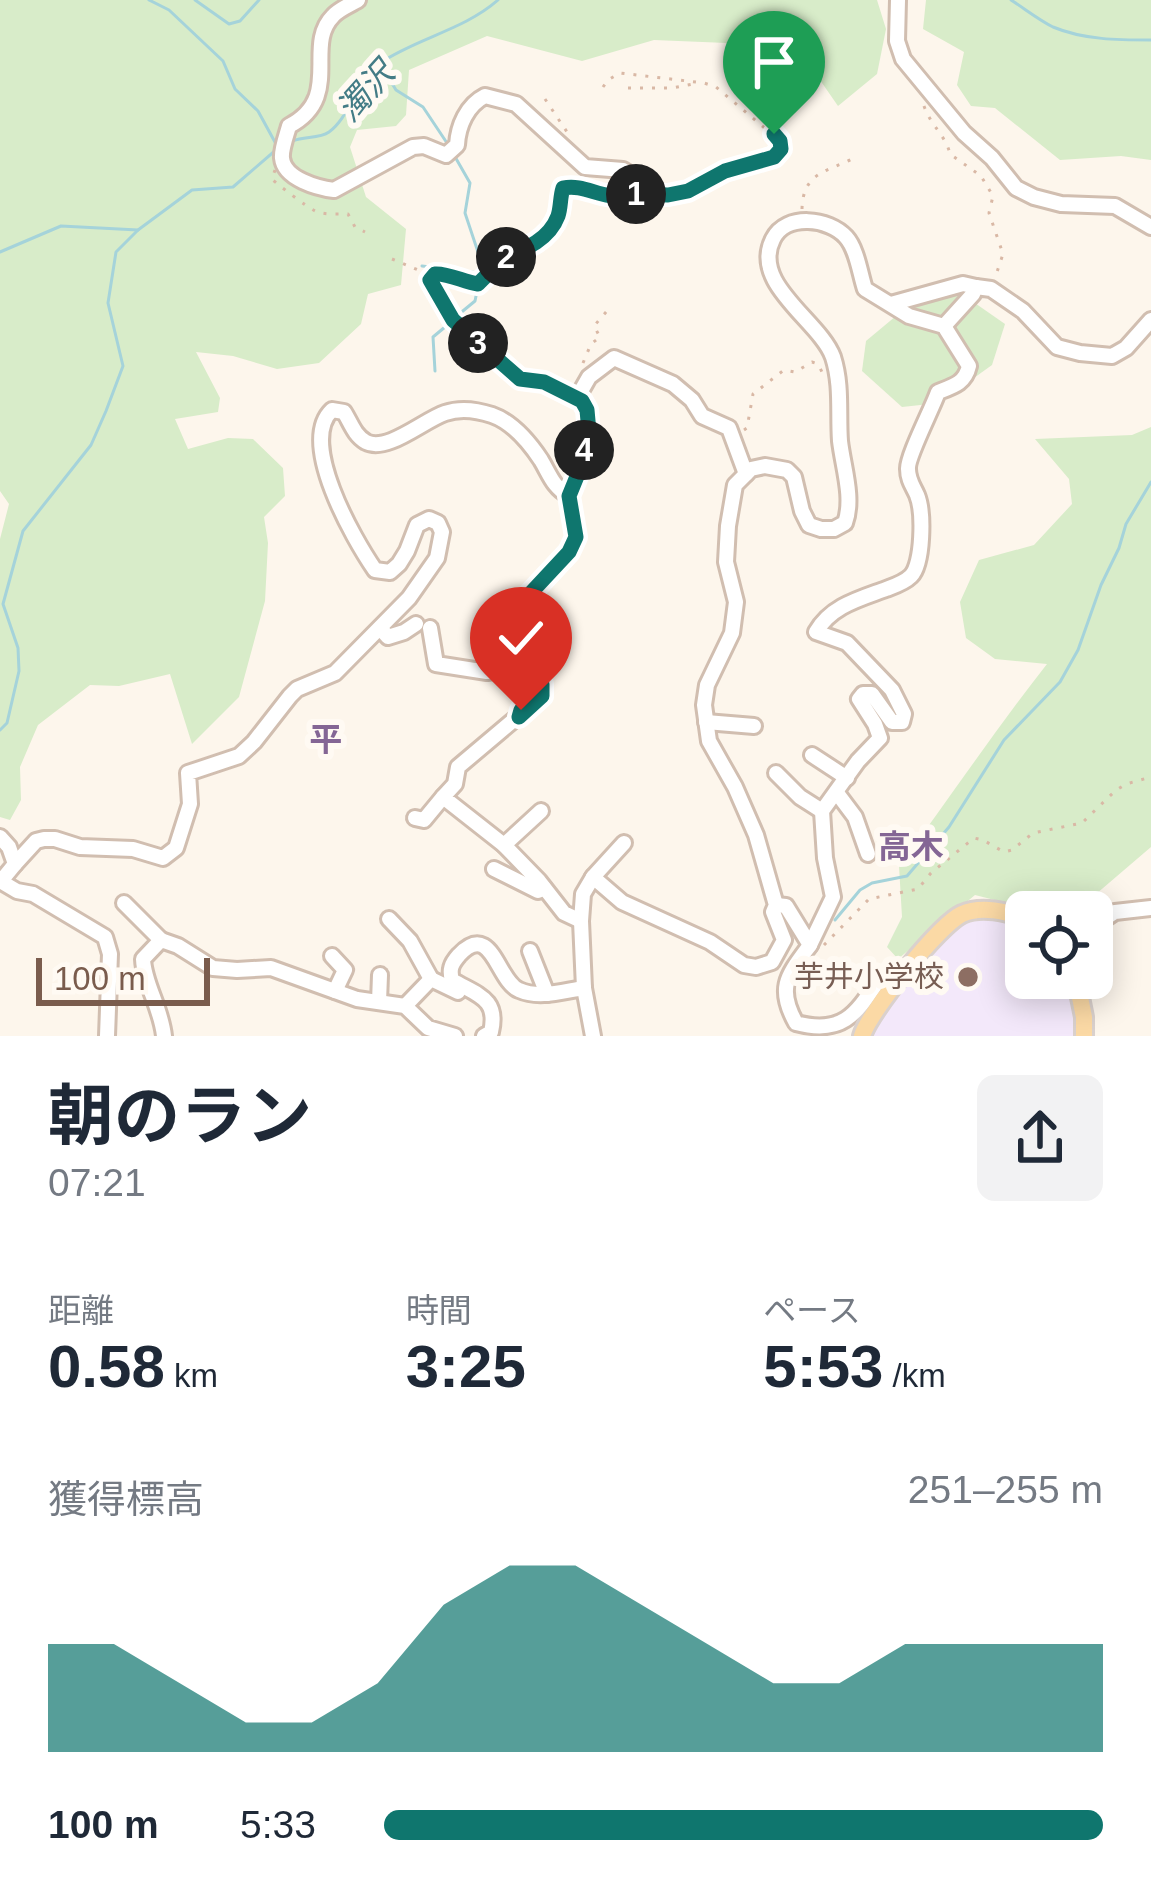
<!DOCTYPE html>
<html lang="ja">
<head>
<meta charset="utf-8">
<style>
  body { margin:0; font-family:Arial,"Noto Sans JP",sans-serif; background:#f2f2f3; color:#1f2937; height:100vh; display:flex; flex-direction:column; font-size:45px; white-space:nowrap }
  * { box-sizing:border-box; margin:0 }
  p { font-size:39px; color:#747a83 }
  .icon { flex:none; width:66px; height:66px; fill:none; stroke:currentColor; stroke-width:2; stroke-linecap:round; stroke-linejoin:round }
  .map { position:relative; height:1036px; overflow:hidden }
  .panel { display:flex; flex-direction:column; background:#fff; flex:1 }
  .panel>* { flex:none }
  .tools { position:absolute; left:1005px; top:891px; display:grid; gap:24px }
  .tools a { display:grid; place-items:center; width:108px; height:108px; border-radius:18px; background:#fff; box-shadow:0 6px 30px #0003; font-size:60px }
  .scale { position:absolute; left:36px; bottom:30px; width:174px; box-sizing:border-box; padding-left:12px; border:6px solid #7a5c4d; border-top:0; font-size:33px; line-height:42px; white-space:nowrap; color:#7a5c4d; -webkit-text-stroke:9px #fffaf3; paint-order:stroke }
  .pin { position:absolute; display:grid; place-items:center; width:102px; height:102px; color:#fff; margin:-123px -51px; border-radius:50% 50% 50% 0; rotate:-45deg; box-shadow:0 0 12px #0007 }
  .pin .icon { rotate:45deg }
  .km { position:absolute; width:60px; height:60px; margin:-30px; border-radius:50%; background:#222; color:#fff; font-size:33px; line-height:60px; text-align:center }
  .round { display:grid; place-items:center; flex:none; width:126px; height:126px; border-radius:18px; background:#f2f2f3 }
  .headline { display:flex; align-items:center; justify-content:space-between; height:204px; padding:0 48px }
  h1 { font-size:66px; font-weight:700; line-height:90px }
  .metrics { display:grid; grid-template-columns:repeat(3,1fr); gap:18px; height:204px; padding:12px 48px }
  .metrics div { display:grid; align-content:center }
  .metrics b { font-size:60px; font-weight:700 }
  .metrics small { font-size:33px; font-weight:400 }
  .metrics p { font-size:33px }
  .chart { height:336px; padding:24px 48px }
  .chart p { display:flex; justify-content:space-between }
  .chart svg { width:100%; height:216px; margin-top:12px; fill:#0f766e; opacity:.7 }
  ul { padding:0 48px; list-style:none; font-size:39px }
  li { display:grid; grid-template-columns:192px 144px 1fr; align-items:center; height:90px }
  li i { height:30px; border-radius:15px; background:#0f766e }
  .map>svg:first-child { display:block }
</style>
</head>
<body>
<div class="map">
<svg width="1151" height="1036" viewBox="0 0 1151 1036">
  <rect width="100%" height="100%" fill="#fdf6ec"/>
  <polygon fill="#f3e8fa" points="989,917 1026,927 1026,978 1068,978 1074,990 1076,1036 872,1036 874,1024 927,953 965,919"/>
  <g fill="#d8ecc9">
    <polygon points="0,0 877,0 886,29 877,74 838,106 804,57 751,44 654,40 582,61 487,36 409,70 406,115 396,126 357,130 350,147 366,197 406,229 401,285 368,294 361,324 319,363 277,369 233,356 196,352 220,398 218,412 175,419 188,449 228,438 253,439 283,468 285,496 264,517 268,543 265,601 239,697 192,744 170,674 119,686 90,685 38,725 20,767 21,800 10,820 0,817 0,539 9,504 0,491"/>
    <polygon points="926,0 1151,0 1151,160 1121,156 1060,160 995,108 971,106 957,85 964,52 923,29"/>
    <polygon points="926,291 959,292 1005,324 992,365 939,403 902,407 862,371 866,341"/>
    <path d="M1151,427V847L1075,912H1041L975,895L898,959L887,947L902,917L899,866C949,799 995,730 1047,664L995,659L966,638L960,602L979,560L1034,545L1072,504L1069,479L1035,439L1132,435Z"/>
  </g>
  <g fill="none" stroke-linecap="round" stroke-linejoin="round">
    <g stroke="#a5d3da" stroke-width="3">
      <polyline points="149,0 169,10 223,61 235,89 258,111 276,144"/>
      <polyline points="195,0 229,24 240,21 259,0"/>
      <path d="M1011,0C1025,9 1039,20 1053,27C1084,40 1119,40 1151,40"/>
      <polyline points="380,64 396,90 423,107 449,146"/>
      <path d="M293,141C304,136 319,139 329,132C350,117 356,81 380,63C417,38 464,30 498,0"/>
      <polyline points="454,155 470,183 465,213 482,264 480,276"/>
      <polyline points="0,252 61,226 138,230 192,190 233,187 277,149"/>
      <polyline points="422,266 479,273"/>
      <polyline points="458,315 475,301 477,291"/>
      <polyline points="435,371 433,337 451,322"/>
      <polyline points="0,730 7,723 19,671 18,648 3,604 23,531 91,445 106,411 123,366 108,303 116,252 138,230"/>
      <polyline points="835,920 860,890 872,883 907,876 949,827 1004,740 1060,682 1078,650 1101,585 1119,548 1126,524 1151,482"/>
    </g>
    <defs>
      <g id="minor">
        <path d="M358,0C350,5 339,9 333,16C303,46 344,97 289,126C287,134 281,149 282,158C284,179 318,188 334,190L413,147L424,146L446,155L457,145C458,126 467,105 485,96L516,104L585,167L623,170L636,178L637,185L621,197C602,195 582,183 563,188C560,197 562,207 558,216C548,243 519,251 495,261L488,275L478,284C464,282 449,273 435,274L430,280L453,320L519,379L545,382L582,401L587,410L589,432L580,469L569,496L576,537L569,552L527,597L520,627L517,661L542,684V696L458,767L455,784L443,797L504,845L539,881L564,913L581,921"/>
        <polyline points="898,0 897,41 903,59 964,133 992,158 1016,188 1034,197 1061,204 1115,206 1151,227"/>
        <polyline points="891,304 963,284 976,287"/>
        <polyline points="944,326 973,294 976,287 991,289 1023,311 1057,347 1080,353 1112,356 1126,348 1151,320"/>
        <polyline points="577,398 589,377 614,358 673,384 692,400 702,416 729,428 746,474"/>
        <polyline points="380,628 388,637 404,632 416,624"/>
        <polyline points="430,628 436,664 487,672 506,669 542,696"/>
        <polyline points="706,722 754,726"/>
        <polyline points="812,755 847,778"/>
        <polyline points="776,773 800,797 822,811"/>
        <polyline points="837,793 855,817 868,854"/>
        <polyline points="415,818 424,820 443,797"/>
        <polyline points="0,837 9,847 15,864 1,881"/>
        <polyline points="504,845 541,811"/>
        <path d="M15,864L36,841L44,839H55L80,847L133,849L163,858L176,848L190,804L188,773L239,756L254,742L290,696L297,689L335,673L409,598L437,558L442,532L438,523L429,519L417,525L407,551L399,564L390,572L375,570C353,538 298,442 332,410L344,412C351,423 354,435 366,442C387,453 424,420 445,413C459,408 477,410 492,415C512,422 529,442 541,460C550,475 553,487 569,496"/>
        <polyline points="494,869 538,891 544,888"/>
        <polyline points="593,877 624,843"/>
        <polyline points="0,881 17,891 33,894 105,937 110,954 107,1036"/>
        <polyline points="124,903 161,940"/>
        <path d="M776,905L786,906L810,945C788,975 776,987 796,1023C845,1036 857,1012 882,975L903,977"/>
        <polyline points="389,919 410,941 431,979"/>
        <polyline points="1092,927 1115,912 1151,908"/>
        <polyline points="530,951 547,994"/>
        <polyline points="332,956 345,970 335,991"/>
        <polyline points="379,1002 380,975"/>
        <polyline points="405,1006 431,979 458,992"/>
        <path d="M164,1036C161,1007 144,984 143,959L161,940L178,946L213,968L237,970L271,968L357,999L405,1006L428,1028L455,1036"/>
        <path d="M484,1036L491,1032C499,998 477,995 452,980C449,970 451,964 459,955C492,920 497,981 519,990C539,999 563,991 584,988"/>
        <path d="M593,1036L584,988L581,921L583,894L593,877L622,902L710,942L744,965L756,967L772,962L784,940L773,912L776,905L756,835L735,787L709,741L704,705L707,685L732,633L736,602L726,562L728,526L735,485L751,469L765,466L787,470L794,477L802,511L809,525L821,529H834L845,523C854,498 843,467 840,441C838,413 842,385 833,357C820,321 750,284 773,239C786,213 829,218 846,237C857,249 860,274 865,289L909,316L944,326L969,366C965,383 954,386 938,392C932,409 907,457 908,469C908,480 913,486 917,495C924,512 923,564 911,576C904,583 894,586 886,589C859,599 831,606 816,632L847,643L892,690L904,714L902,722H892L872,694H863L859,699L875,724L880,738L858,761L822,811L825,858L833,897L810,945"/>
      </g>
      <g id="major">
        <polyline points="1076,978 1084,1017 1084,1036"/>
        <path d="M862,1036C869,1012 939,925 962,914C982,905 1006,912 1026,918"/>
      </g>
    </defs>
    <use href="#minor" stroke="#d1beb0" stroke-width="20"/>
    <use href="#major" stroke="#dad1cd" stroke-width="22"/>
    <g stroke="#d9b8a5" stroke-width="3" stroke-dasharray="3 9" stroke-linecap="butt">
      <polyline points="603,87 608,80 620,73 704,83 716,87 780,141 781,149 774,157 725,171 688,191 647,194"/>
      <polyline points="628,88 672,88 698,83"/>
      <polyline points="545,99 567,132"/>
      <path d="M924,106C931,126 946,136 950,154L981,176L993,196L989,213L1003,254L996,275"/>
      <path d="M275,170L272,179C278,185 307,207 315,211C324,215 338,214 348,214L355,227L365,232"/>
      <path d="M802,209C803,171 828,172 856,157"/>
      <polyline points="392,259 423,272"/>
      <polyline points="583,363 591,344 600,337 594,326 607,311"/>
      <polyline points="744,430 747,428 753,394 784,370 795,372 812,362 818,364 824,376"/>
      <polyline points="824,945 869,899 918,889 931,873 974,838 983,840 1004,852 1012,850 1033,833 1082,823 1115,791 1126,784 1151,777"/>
    </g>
    <use href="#minor" stroke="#fff" stroke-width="14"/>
    <use href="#major" stroke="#fbd9a5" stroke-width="16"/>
  </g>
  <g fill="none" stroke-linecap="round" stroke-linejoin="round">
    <defs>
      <path id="route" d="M521,710L519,717L542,696V684L518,661L520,627L527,597L569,552L576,537L569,496L580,469L589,432L587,410L582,401L544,382L520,379L453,320L430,280L435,274C448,273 464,282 478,284L488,274L495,261C519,251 548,243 558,216C561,207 560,197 563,188C586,183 604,202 627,194L668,195L688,191L725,171L774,157L781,149L780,141L774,134"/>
    </defs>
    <use href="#route" stroke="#fff" stroke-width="24"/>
    <use href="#route" stroke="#0f766e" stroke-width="15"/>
  </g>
  <circle fill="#8d6e63" stroke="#fffaf3" stroke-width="4.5" cx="968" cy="977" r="12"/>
  <g text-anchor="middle" stroke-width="12" stroke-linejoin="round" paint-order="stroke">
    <g font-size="30" fill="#785e54" stroke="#fffaf3" text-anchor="end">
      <text x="944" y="987">芋井小学校</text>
    </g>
    <g font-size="33" font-style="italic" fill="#437c86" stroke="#fffaf3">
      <text transform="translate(365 91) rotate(-48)" y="12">濁沢</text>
    </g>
    <g font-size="33" font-weight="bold" fill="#846695" stroke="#fffaf3">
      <text x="326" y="751">平</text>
      <text x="911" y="858">高木</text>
    </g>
  </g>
</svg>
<div class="tools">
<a><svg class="icon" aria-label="locate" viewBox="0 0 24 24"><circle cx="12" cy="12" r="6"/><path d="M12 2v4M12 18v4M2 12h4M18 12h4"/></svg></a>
</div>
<div class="scale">100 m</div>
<div class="pin" style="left:774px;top:134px;background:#1e9e55"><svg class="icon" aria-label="arrive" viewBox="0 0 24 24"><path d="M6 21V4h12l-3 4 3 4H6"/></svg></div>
<div class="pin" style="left:521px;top:710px;background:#d93025"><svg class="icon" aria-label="check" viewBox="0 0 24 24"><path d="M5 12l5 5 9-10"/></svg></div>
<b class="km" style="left:636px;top:194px">1</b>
<b class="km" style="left:506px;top:257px">2</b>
<b class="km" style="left:478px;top:343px">3</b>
<b class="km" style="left:584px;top:450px">4</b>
</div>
<section class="panel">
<div class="headline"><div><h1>朝のラン</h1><p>07:21</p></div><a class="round"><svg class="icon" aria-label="share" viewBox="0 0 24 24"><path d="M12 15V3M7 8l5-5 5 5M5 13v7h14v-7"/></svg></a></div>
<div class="metrics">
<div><p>距離</p><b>0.58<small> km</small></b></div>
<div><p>時間</p><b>3:25</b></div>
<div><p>ペース</p><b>5:53<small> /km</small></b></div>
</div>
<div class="chart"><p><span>獲得標高</span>251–255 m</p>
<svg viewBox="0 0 160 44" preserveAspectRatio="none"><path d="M0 44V22L10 22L20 30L30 38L40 38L50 30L60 14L70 6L80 6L90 14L100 22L110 30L120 30L130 22L140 22L150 22L160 22V44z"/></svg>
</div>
<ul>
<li><b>100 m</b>5:33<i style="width:100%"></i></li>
</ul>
</section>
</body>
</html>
